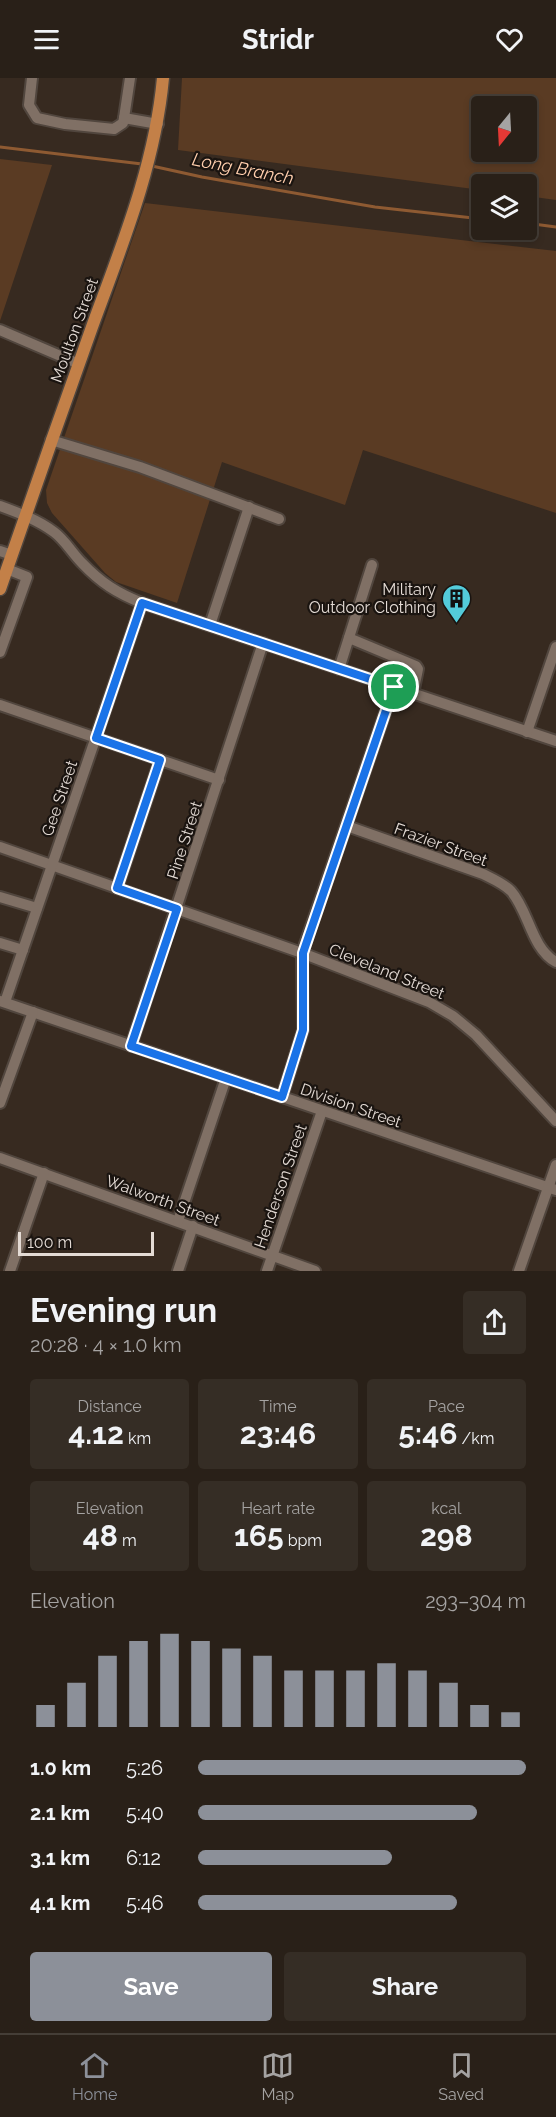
<!DOCTYPE html>
<html lang="en">
<head>
<meta charset="utf-8">
<style>
  body { margin:0; font-family:Raleway,sans-serif; background:#352d25; color:#f1f3f6; height:100vh; display:flex; flex-direction:column; font-size:22px; white-space:nowrap }
  * { box-sizing:border-box; margin:0 }
  p { font-size:20px; color:#a5a3a2 }
  .icon { flex:none; width:33px; height:33px; fill:none; stroke:currentColor; stroke-width:2; stroke-linecap:round; stroke-linejoin:round }
  .map { position:relative; height:1193px; overflow:hidden }
  .drawer { display:flex; flex-direction:column; background:#292018; flex:1 }
  .drawer>* { flex:none }
  .needle { width:39px; rotate:198deg }
  .fabs { position:absolute; left:471px; top:18px; display:grid; gap:12px }
  .fabs a { display:grid; place-items:center; width:66px; height:66px; border-radius:6px; background:#292018; box-shadow:0 3px 9px #0003,0 0 0 2px #453e37; font-size:30px }
  .scale { position:absolute; left:18px; bottom:15px; width:136px; box-sizing:border-box; padding-left:6px; border:3px solid #e4dbd5; border-top:0; font-size:16px; line-height:21px; white-space:nowrap; color:#e4dbd5; -webkit-text-stroke:4px #1a1410; paint-order:stroke }
  .pin { position:absolute; display:grid; place-items:center; width:51px; height:51px; color:#fff; margin:-26px; border:3px solid #fff; border-radius:50%; box-shadow:0 2px 6px #0007 }
  .round { display:grid; place-items:center; flex:none; width:63px; height:63px; border-radius:6px; background:#352d25 }
  .overview { display:flex; align-items:center; justify-content:space-between; height:102px; padding:0 30px }
  h1 { font-size:33px; font-weight:700; line-height:45px }
  .figures { display:grid; grid-template-columns:repeat(3,1fr); gap:9px; height:102px; padding:6px 30px }
  .figures div { display:grid; align-content:center; border-radius:6px; background:#352d25; text-align:center }
  .figures b { font-size:30px; font-weight:700 }
  .figures small { font-size:16px; font-weight:400 }
  .figures p { font-size:16px }
  .chart { height:168px; padding:12px 30px }
  .chart p { display:flex; justify-content:space-between }
  .chart svg { width:100%; height:108px; margin-top:6px; stroke:#8c9099; stroke-width:6 }
  .button { display:flex; gap:12px; margin-top:auto; padding:12px 30px }
  .button a { flex:1; height:69px; border-radius:6px; background:#8c9099; color:#fff; font-size:24px; font-weight:700; line-height:69px; text-align:center }
  .button a+a { background:#352d25; color:#f1f3f6 }
  ul { padding:0 30px; list-style:none; font-size:20px }
  li { display:grid; grid-template-columns:96px 72px 1fr; align-items:center; height:45px }
  li i { height:15px; border-radius:8px; background:#8c9099 }
  header { display:flex; justify-content:space-between; align-items:center; height:78px; padding:0 30px; background:#292018; font-size:27px; font-weight:700 }
  .dock { display:flex; justify-content:space-around; align-items:center; height:84px; border-top:2px solid #453e37; background:#292018; font-size:16px; color:#a5a3a2 }
  .dock a { display:grid; justify-items:center; gap:3px }
  .dock .active { color:#8c9099 }
  .map>svg:first-child { display:block }
</style>
</head>
<body>
<header><svg class="icon" aria-label="menu" viewBox="0 0 24 24"><path d="M4 6h16M4 12h16M4 18h16"/></svg>Stridr<svg class="icon" aria-label="heart" viewBox="0 0 24 24"><path d="M12 20l-8-8c-3-5 5-10 8-4 3-6 11-1 8 4z"/></svg></header>
<div class="map">
<svg width="556" height="1193" viewBox="0 0 556 1193">
  <rect width="100%" height="100%" fill="#372a20"/>
  <g fill="#5a3b23" fill-rule="evenodd">
    <path d="M182,0H556V122L527,118L526,106H482L481,112L178,72ZM526,28V74H482V28Z"/>
    <polygon points="0,81 52,87 0,243"/>
    <polygon points="145,125 556,173 556,435 363,372 345,427 222,384 177,525 116,504 105,495 52,435 47,425 46,412"/>
  </g>
  <g fill="none" stroke-linecap="round" stroke-linejoin="round">
    <g stroke="#8e5a32" stroke-width="3">
      <polyline points="0,69 142,86"/>
      <polyline points="152,88 202,99 375,129 482,141"/>
      <polyline points="526,145 556,149"/>
    </g>
    <defs>
      <g id="minor">
        <polyline points="32,0 29,27 37,40 65,46 114,51 123,45 124,40"/>
        <polyline points="130,0 124,40 158,46"/>
        <polyline points="0,252 79,286"/>
        <polyline points="51,362 140,389 279,441"/>
        <path d="M0,428C19,435 38,442 54,454C65,462 72,475 82,485C101,505 117,515 142,525L556,663"/>
        <polyline points="0,473 12,477"/>
        <polyline points="210,547 249,429"/>
        <polyline points="349,560 416,588 418,591 413,616"/>
        <polyline points="0,574 27,499 7,491"/>
        <polyline points="339,591 372,487"/>
        <polyline points="0,627 219,702"/>
        <polyline points="527,654 556,569"/>
        <path d="M347,748L483,796C493,801 503,805 511,813C529,833 531,870 556,884"/>
        <polyline points="0,769 302,875 429,924 453,938 476,957 556,1043"/>
        <polyline points="117,810 160,682"/>
        <polyline points="0,819 37,830"/>
        <polyline points="0,865 23,872"/>
        <polyline points="0,923 556,1112"/>
        <polyline points="5,924 142,525"/>
        <polyline points="131,968 263,565"/>
        <polyline points="282,1019 303,952 302,875 394,609"/>
        <polyline points="0,1025 33,934"/>
        <polyline points="0,1080 315,1193"/>
        <polyline points="178,1143 226,1000"/>
        <polyline points="10,1193 44,1095"/>
        <polyline points="178,1193 193,1148"/>
        <polyline points="267,1193 322,1033"/>
        <polyline points="519,1193 556,1087"/>
      </g>
      <path id="major" d="M0,511C30,424 61,336 92,249C122,167 155,87 163,0"/>
    </defs>
    <use href="#minor" stroke="#51463e" stroke-width="14"/>
    <use href="#major" stroke="#51463e" stroke-width="15"/>
    <use href="#minor" stroke="#807065" stroke-width="10"/>
    <use href="#major" stroke="#c38048" stroke-width="12"/>
  </g>
  <g fill="none" stroke-linecap="round" stroke-linejoin="round">
    <defs>
      <polygon id="route" points="142,525 394,609 303,875 303,952 282,1019 131,968 177,831 117,810 160,682 96,660"/>
    </defs>
    <use href="#route" stroke="#fff" stroke-width="12"/>
    <use href="#route" stroke="#1a73e8" stroke-width="8"/>
  </g>
  <defs>
    <symbol id="building-pin" viewBox="-11 -11 22 30"><path d="M0 17L-7.5 6A9.5 9.5 0 1 1 7.5 6Z" fill="#53cbda" stroke="#1a1410"/><path d="M-4-6H4V6H1V3H-1V6H-4ZM-2.5-4.3h1.7v1.8h-1.7ZM.8-4.3h1.7v1.8H.8ZM-2.5-1h1.7V.8h-1.7ZM.8-1h1.7V.8H.8Z" fill="#111"/></symbol>
  </defs>
  <g fill-rule="evenodd">
    <use href="#building-pin" x="440" y="504" width="33" height="45"/>
  </g>
  <g text-anchor="middle" stroke-width="4.5" stroke-linejoin="round" paint-order="stroke">
    <g font-size="16" fill="#e4dbd5" stroke="#1a1410">
      <text transform="translate(74 252) rotate(-70)" y="6">Moulton Street</text>
      <text transform="translate(59 720) rotate(-71)" y="6">Gee Street</text>
      <text transform="translate(184 762) rotate(-72)" y="6">Pine Street</text>
      <text transform="translate(441 766) rotate(20)" y="6">Frazier Street</text>
      <text transform="translate(387 893) rotate(22)" y="6">Cleveland Street</text>
      <text transform="translate(351 1027) rotate(19)" y="6">Division Street</text>
      <text transform="translate(280 1108) rotate(-71)" y="6">Henderson Street</text>
      <text transform="translate(163 1122) rotate(20)" y="6">Walworth Street</text>
    </g>
    <g font-size="16" fill="#e4dbd5" stroke="#1a1410" text-anchor="end">
      <text x="436" y="517">Military<tspan x="436" dy="18">Outdoor Clothing</tspan></text>
    </g>
    <g font-size="18" font-style="italic" fill="#ffcead" stroke="#1a1410">
      <text transform="translate(243 91) rotate(11)" y="6">Long Branch</text>
    </g>
  </g>
</svg>
<div class="fabs">
<a><svg class="needle" viewBox="-14 -14 28 28"><path d="M0-13l5 13h-10z" fill="#e53935"/><path d="M0 13l5-13h-10z" fill="#a5a3a2"/></svg></a>
<a><svg class="icon" aria-label="layers" viewBox="0 0 24 24"><path d="M12 4l9 5-9 5-9-5zM3 14l9 5 9-5"/></svg></a>
</div>
<div class="scale">100 m</div>
<div class="pin" style="left:394px;top:609px;background:#1e9e55"><svg class="icon" aria-label="arrive" viewBox="0 0 24 24"><path d="M6 21V4h12l-3 4 3 4H6"/></svg></div>
</div>
<section class="drawer">
<div class="overview"><div><h1>Evening run</h1><p>20:28 · 4 × 1.0 km</p></div><a class="round"><svg class="icon" aria-label="share" viewBox="0 0 24 24"><path d="M12 15V3M7 8l5-5 5 5M5 13v7h14v-7"/></svg></a></div>
<div class="figures">
<div><p>Distance</p><b>4.12<small> km</small></b></div>
<div><p>Time</p><b>23:46</b></div>
<div><p>Pace</p><b>5:46<small> /km</small></b></div>
</div>
<div class="figures">
<div><p>Elevation</p><b>48<small> m</small></b></div>
<div><p>Heart rate</p><b>165<small> bpm</small></b></div>
<div><p>kcal</p><b>298</b></div>
</div>
<div class="chart"><p><span>Elevation</span>293–304 m</p>
<svg viewBox="0 0 160 44" preserveAspectRatio="none"><path d="M5 44V35M15 44V26M25 44V15M35 44V9M45 44V6M55 44V9M65 44V12M75 44V15M85 44V21M95 44V21M105 44V21M115 44V18M125 44V21M135 44V26M145 44V35M155 44V38"/></svg>
</div>
<ul>
<li><b>1.0 km</b>5:26<i style="width:100%"></i></li>
<li><b>2.1 km</b>5:40<i style="width:85%"></i></li>
<li><b>3.1 km</b>6:12<i style="width:59%"></i></li>
<li><b>4.1 km</b>5:46<i style="width:79%"></i></li>
</ul>
<div class="button"><a>Save</a><a>Share</a></div>
</section>
<nav class="dock">
<a class="active"><svg class="icon" aria-label="home" viewBox="0 0 24 24"><path d="M3 11l9-7 9 7M6 9v11h12V9"/></svg>Home</a>
<a><svg class="icon" aria-label="map" viewBox="0 0 24 24"><path d="M3 6l6-2 6 2 6-2v14l-6 2-6-2-6 2zM9 4v14M15 6v14"/></svg>Map</a>
<a><svg class="icon" aria-label="saved" viewBox="0 0 24 24"><path d="M7 4h10v16l-5-4-5 4z"/></svg>Saved</a>
</nav>
</body>
</html>
